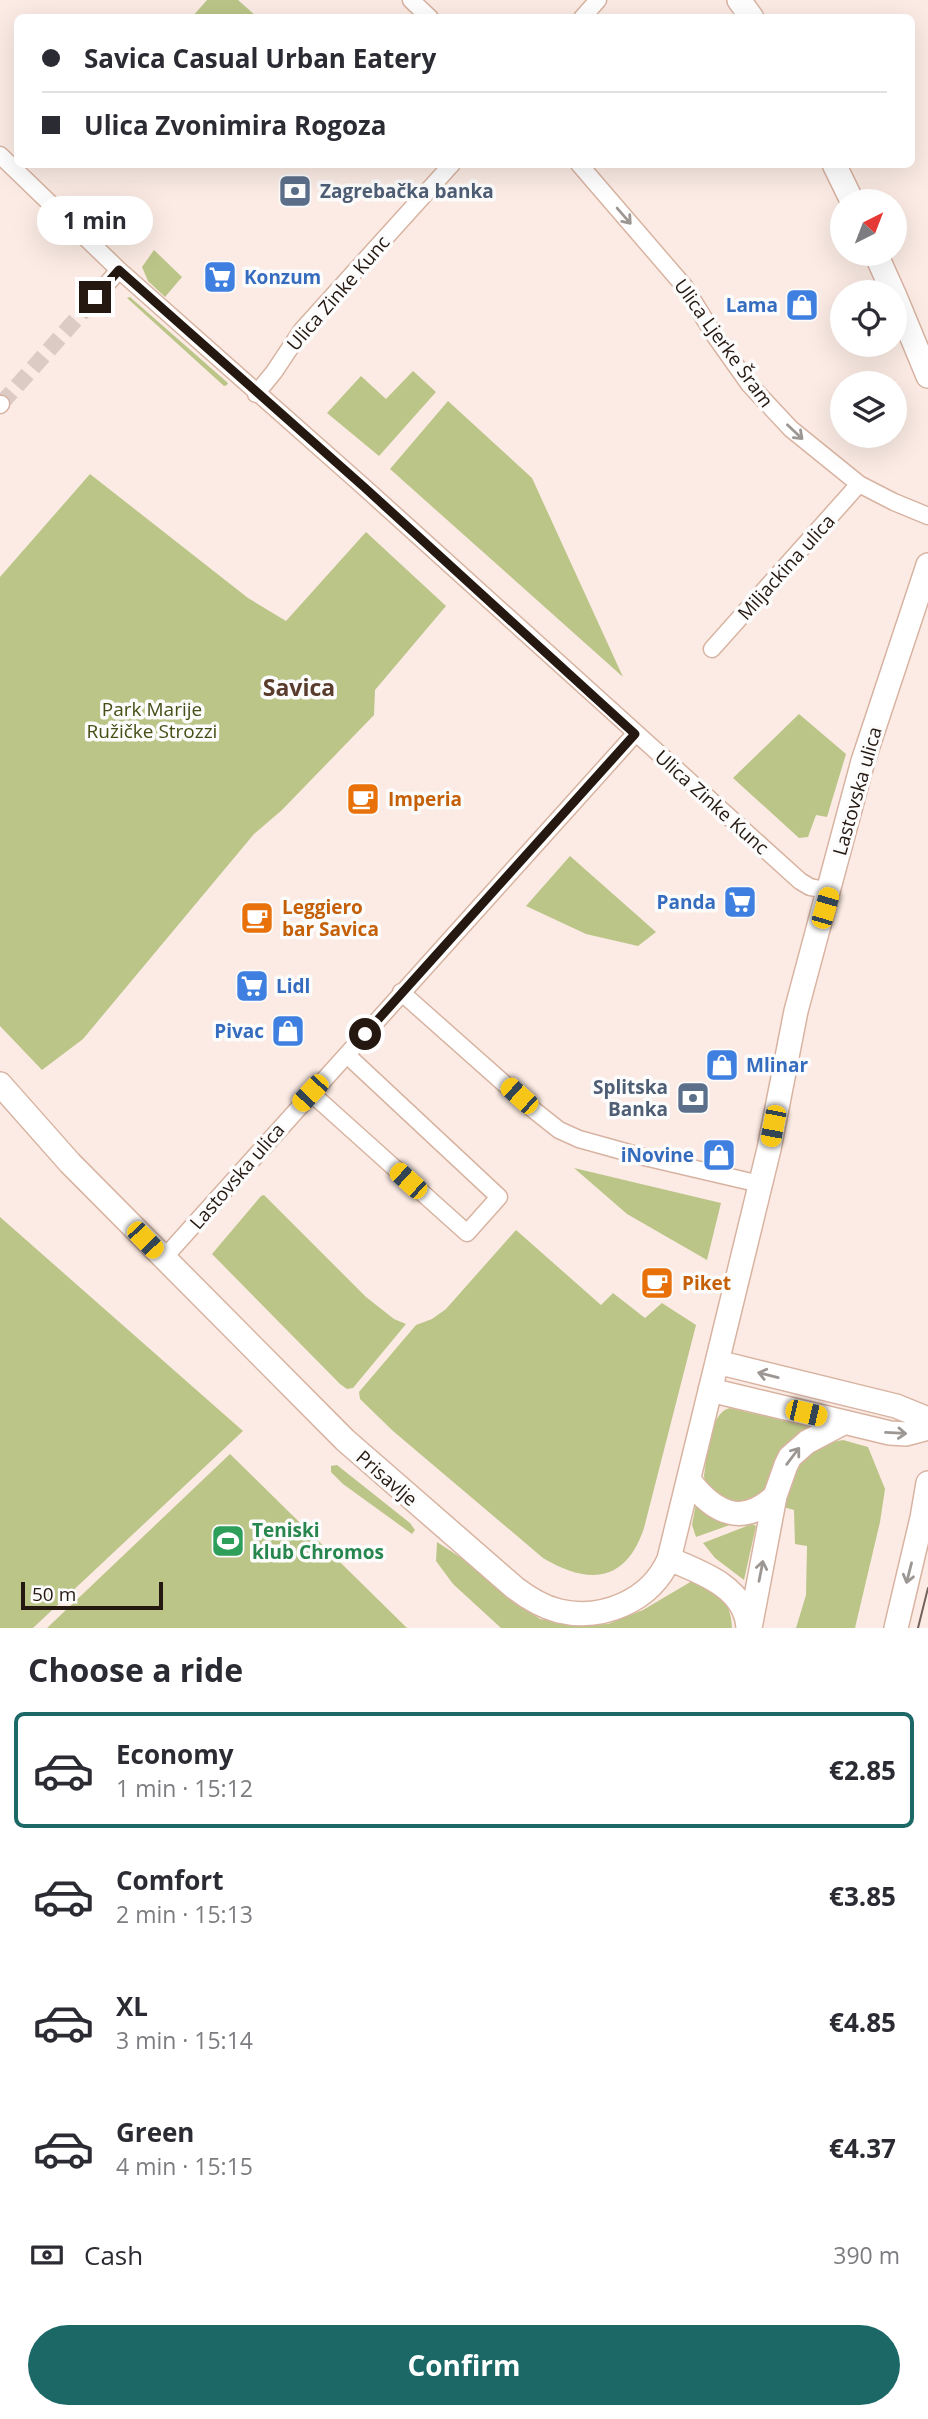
<!DOCTYPE html>
<html lang="en">
<head>
<meta charset="utf-8">
<style>
	:root { --surface:#fff; --page:#f7f7f7; --text:#2b2b33; --muted:#7c7c81; --line:#e1e1e2; --accent:#1b6867 }
	body { margin:0; font-family:"Open Sans",sans-serif; background:var(--page); color:var(--text); height:100vh; display:flex; flex-direction:column; font-size:26px; white-space:nowrap }
	* { box-sizing:border-box; margin:0 }
	p { font-size:23px; color:var(--muted) }
	.icon { flex:none; width:38px; height:38px; fill:none; stroke:currentColor; stroke-width:2; stroke-linecap:round; stroke-linejoin:round }
	.map { position:relative; height:1628px; overflow:hidden }
	.side { display:flex; flex-direction:column; background:var(--surface); flex:1 }
	.side>* { flex:none }
	.hud { position:absolute; left:14px; top:14px; width:901px; height:154px; border-radius:10px; box-shadow:0 7px 28px #0002; display:grid; align-content:center; height:154px; padding:0 28px; background:var(--surface) }
	.needle { width:46px; rotate:42deg }
	.controls { position:absolute; left:830px; top:189px; display:grid; gap:14px }
	.controls a { display:grid; place-items:center; width:77px; height:77px; border-radius:50%; background:var(--surface); box-shadow:0 7px 28px #0002; font-size:35px }
	.scale { position:absolute; left:21px; bottom:18px; width:142px; box-sizing:border-box; padding-left:7px; border:4px solid #251811; border-top:0; font-size:19px; line-height:24px; white-space:nowrap; color:#251811; -webkit-text-stroke:5px #fcfcfc; paint-order:stroke }
	.end { position:absolute; width:32px; height:32px; margin:-16px; border:9px solid #251811; background:#fff; box-shadow:0 0 0 4px #fff }
	.from { border-radius:50% }
	.bubble { position:absolute; height:49px; border-radius:24px; background:var(--surface); box-shadow:0 7px 28px #0002; font-size:23px; font-weight:700; line-height:49px; text-align:center }
	.car { position:absolute; width:21px; height:42px; margin:-21px -10px; border-radius:9px; box-shadow:0 0 5px 2px #0007; background:linear-gradient(#f5c518 24%,#345 0 40%,#f5c518 0 76%,#345 0 86%,#f5c518 0) }
	.hud b { display:flex; align-items:center; gap:24px; height:66px; font-size:26px }
	.hud b+b { border-top:2px solid var(--line) }
	.hud i { width:18px; height:18px; background:var(--text) }
	ul { padding:0; list-style:none }
	li { display:flex; align-items:center; gap:21px; height:116px; margin:0 14px 10px; padding:0 14px; border:4px solid transparent; border-radius:10px }
	li div { flex:1 }
	li b { display:block; font-size:26px }
	li em { font-style:normal; font-weight:700 }
	li.current { border-color:var(--accent) }
	li>.icon { width:63px; height:63px; stroke-width:1.5 }
	h2 { padding:0 28px; font-size:32px; line-height:84px }
	.pay { display:flex; align-items:center; gap:18px; height:77px; padding:0 28px; font-size:26px }
	.pay p { margin-inline-start:auto }
	.action { display:flex; gap:14px; margin-top:auto; padding:14px 28px }
	.action a { flex:1; height:80px; border-radius:42px; background:var(--accent); color:#fff; font-size:28px; font-weight:700; line-height:80px; text-align:center }
	.map>svg:first-child { display:block }
</style>
</head>
<body>
<div class="map">
<svg width="928" height="1628" viewBox="0 0 928 1628">
	<rect width="100%" height="100%" fill="#fbebe4"/>
	<!-- green -->
	<path fill="#bbc588" d="M207 0H238L257 17H192Z
		M154 250 182 277 165 297 148 281 142 267Z
		M130 297 228 383 227 385 224 386 127 298Z
		M413 371 436 392 379 456 327 413 361 376 386 399Z
		M448 401 532 478 623 677 390 469Z
		M90 474 248 598 286 621 366 532 446 606 375 690 374 715 282 810 254 834 83 1039 42 1070 0 1026V577Z
		M799 714 846 754 827 817 816 815 808 837 799 838 733 778Z
		M570 856 656 932 638 946 586 934 526 906Z
		M574 1168 721 1203 707 1260 627 1214Z
		M264 1195 366 1297 394 1319 406 1324 353 1388 347 1389 340 1384 212 1254 261 1196Z
		M0 1217 243 1431 33 1628H0Z
		M516 1230 601 1305 613 1293 645 1318 662 1303 696 1325 644 1528C626 1583 588 1585 543 1558L393 1431 360 1399 359 1392 416 1325 432 1319 446 1309Z
		M730 1408 810 1427 769 1486 755 1502 734 1505 706 1486 704 1476C707 1457 709 1412 730 1408Z
		M843 1440 868 1447 885 1489 880 1522 855 1628H796L806 1595 807 1546 795 1544 794 1510 783 1507C786 1472 807 1445 843 1440Z
		M230 1454 407 1628H47Z
		M337 1465 410 1523 415 1530 412 1534 343 1484 331 1472V1466Z
		M696 1503 741 1521 696 1537 692 1525Z
		M752 1524 756 1526 744 1580 715 1558 703 1543Z
		M437 1542 469 1563 515 1601 540 1619 573 1625 608 1624 643 1610 692 1581C716 1592 731 1598 732 1628H501L453 1584 436 1561Z"/>
	<g fill="none" stroke-linecap="round" stroke-linejoin="round">
		<!-- street-tunnel -->
		<path stroke="#dbcbc4" stroke-width="16" stroke-dasharray="16 8" stroke-linecap="butt" d="M1 404 86 308"/>
		<defs>
			<path id="street" d="M411 0 430 18
				M582 18 598 0
				M0 155 119 270 364 487 800 881 810 887 830 891
				M579 164 684 286 715 336 749 384 791 429 859 484 894 502 928 516
				M86 308 119 270
				M256 394 274 372 302 330 452 164
				M0 405 1 404
				M712 649 859 484
				M401 992 535 1111 559 1130 579 1139 640 1156 760 1184
				M311 1093 467 1233 499 1197 347 1055
				M163 1259 635 734"/>
			<path id="secondary" d="M739 0 752 18
				M834 164 852 201
				M876 254 893 292
				M894 294 928 376
				M0 1084 70 1163 345 1440 515 1588C528 1598 543 1607 559 1611 602 1621 651 1601 669 1559L769 1149 796 1011 863 761 928 565
				M717 1362 896 1406 928 1419
				M710 1390 890 1433 906 1434 928 1428
				M689 1480C713 1512 742 1528 775 1496
				M669 1559C701 1572 746 1588 748 1628
				M750 1628 775 1496 786 1465 790 1457 807 1442 845 1422
				M896 1628 922 1518 928 1483"/>
		</defs>
		<!-- street casing -->
		<use href="#street" stroke="#d8b3a1" stroke-width="19"/>
		<!-- secondary casing -->
		<use href="#secondary" stroke="#d8b3a1" stroke-width="26"/>
		<!-- street -->
		<use href="#street" stroke="#fff" stroke-width="16"/>
		<!-- secondary -->
		<use href="#secondary" stroke="#fff" stroke-width="23"/>
		<!-- tram -->
		<path stroke="#71625b" stroke-width="2" d="M918 1628 928 1588"/>
	</g>
	<!-- one-way arrows -->
	<defs><path id="oneway-shaft" d="M-6 0H5M1.5-3L5.5 0L1.5 3" fill="none" stroke-width="1.6" stroke-linecap="round" stroke-linejoin="round" transform="scale(1.75)"/></defs>
	<g stroke="#9d9794">
		<use href="#oneway-shaft" transform="translate(624 216) rotate(49)"/>
		<use href="#oneway-shaft" transform="translate(795 432) rotate(43)"/>
		<use href="#oneway-shaft" transform="translate(768 1375) rotate(-166)"/>
		<use href="#oneway-shaft" transform="translate(896 1433) rotate(3)"/>
		<use href="#oneway-shaft" transform="translate(793 1456) rotate(-53)"/>
		<use href="#oneway-shaft" transform="translate(761 1571) rotate(-79)"/>
		<use href="#oneway-shaft" transform="translate(909 1573) rotate(104)"/>
	</g>
	<g fill="none" stroke-linecap="round" stroke-linejoin="round">
		<!-- route -->
		<path stroke="#251811" stroke-width="9" d="M95 297 119 270 364 487 635 734 365 1034"/>
	</g>
	<!-- icons -->
	<defs>
		<symbol id="bank-square" viewBox="-11 -11 22 22"><rect x="-9" y="-9" width="18" height="18" rx="4" fill="#5c6f8a" stroke="#fcfcfc"/><path d="M-6-4H6V4H-6ZM0-2.3a2.3 2.3 0 1 0 0 4.6a2.3 2.3 0 1 0 0-4.6Z" fill="#fff"/></symbol>
		<symbol id="supermarket-square" viewBox="-11 -11 22 22"><rect x="-9" y="-9" width="18" height="18" rx="4" fill="#3f7fe0" stroke="#fcfcfc"/><path d="M-6-5.5h2.5l.6 2H6L4.5 2H-2.5L-4.4-4H-6ZM-1.5 3.2a1.3 1.3 0 1 0 .1 0ZM3 3.2a1.3 1.3 0 1 0 .1 0Z" fill="#fff"/></symbol>
		<symbol id="shop-square" viewBox="-11 -11 22 22"><rect x="-9" y="-9" width="18" height="18" rx="4" fill="#3f7fe0" stroke="#fcfcfc"/><path d="M-5-2.5h2.3a2.7 3.5 0 0 1 5.4 0H5L5.5 6h-11ZM-1.5-2.5h3a1.5 2.3 0 0 0-3 0Z" fill="#fff"/></symbol>
		<symbol id="cafe-square" viewBox="-11 -11 22 22"><rect x="-9" y="-9" width="18" height="18" rx="4" fill="#e8710a" stroke="#fcfcfc"/><path d="M-5.5-4.5H6V0H3Q3 3.5 0 3.5H-2.5Q-5.5 3.5-5.5 0ZM3-3.2v2h1.7v-2ZM-6 4.5H4V6H-6Z" fill="#fff"/></symbol>
		<symbol id="stadium-square" viewBox="-11 -11 22 22"><rect x="-9" y="-9" width="18" height="18" rx="4" fill="#2e9e5b" stroke="#fcfcfc"/><path d="M0-5a6.5 5 0 1 0 0 10a6.5 5 0 1 0 0-10ZM-3.5-1.8h7v3.6h-7Z" fill="#fff"/></symbol>
	</defs>
	<g fill-rule="evenodd">
		<use href="#bank-square" x="276" y="172" width="38" height="38"/>
		<use href="#supermarket-square" x="201" y="258" width="38" height="38"/>
		<use href="#shop-square" x="783" y="286" width="38" height="38"/>
		<use href="#cafe-square" x="344" y="780" width="38" height="38"/>
		<use href="#supermarket-square" x="721" y="883" width="38" height="38"/>
		<use href="#cafe-square" x="238" y="899" width="38" height="38"/>
		<use href="#supermarket-square" x="233" y="967" width="38" height="38"/>
		<use href="#shop-square" x="269" y="1012" width="38" height="38"/>
		<use href="#shop-square" x="703" y="1046" width="38" height="38"/>
		<use href="#bank-square" x="674" y="1079" width="38" height="38"/>
		<use href="#shop-square" x="700" y="1136" width="38" height="38"/>
		<use href="#cafe-square" x="638" y="1264" width="38" height="38"/>
		<use href="#stadium-square" x="209" y="1522" width="38" height="38"/>
	</g>
	<g text-anchor="middle" stroke-width="7" stroke-linejoin="round" paint-order="stroke">
		<!-- service labels -->
		<g font-size="19" font-weight="bold" fill="#4e5e75" stroke="#fcfcfc" text-anchor="start">
			<text x="320" y="198">Zagrebačka banka</text>
			<text x="668" y="1094" text-anchor="end">Splitska<tspan x="668" dy="22">Banka</tspan></text>
		</g>
		<!-- shop labels -->
		<g font-size="19" font-weight="bold" fill="#366cbe" stroke="#fcfcfc" text-anchor="end">
			<text x="244" y="284" text-anchor="start">Konzum</text>
			<text x="778" y="312">Lama</text>
			<text x="716" y="909">Panda</text>
			<text x="276" y="993" text-anchor="start">Lidl</text>
			<text x="264" y="1038">Pivac</text>
			<text x="746" y="1072" text-anchor="start">Mlinar</text>
			<text x="694" y="1162">iNovine</text>
		</g>
		<!-- street labels -->
		<g font-size="19" fill="#251811" stroke="#fcfcfc">
			<text transform="translate(338 293) rotate(-49)" y="7">Ulica Zinke Kunc</text>
			<text transform="translate(724 343) rotate(54)" y="7">Ulica Ljerke Šram</text>
			<text transform="translate(786 567) rotate(-48)" y="7">Miljackina ulica</text>
			<text transform="translate(857 791) rotate(-74)" y="7">Lastovska ulica</text>
			<text transform="translate(712 802) rotate(42)" y="7">Ulica Zinke Kunc</text>
			<text transform="translate(237 1176) rotate(-49)" y="7">Lastovska ulica</text>
			<text transform="translate(387 1478) rotate(41)" y="7">Prisavlje</text>
		</g>
		<!-- park labels -->
		<g font-size="19" fill="#474e15" stroke="#fcfcfc">
			<text x="152" y="716">Park Marije<tspan x="152" dy="22">Ružičke Strozzi</tspan></text>
		</g>
		<!-- food labels -->
		<g font-size="19" font-weight="bold" fill="#c56008" stroke="#fcfcfc" text-anchor="start">
			<text x="388" y="806">Imperia</text>
			<text x="282" y="914">Leggiero<tspan x="282" dy="22">bar Savica</tspan></text>
			<text x="682" y="1290">Piket</text>
		</g>
		<!-- leisure labels -->
		<g font-size="19" font-weight="bold" fill="#27864d" stroke="#fcfcfc" text-anchor="start">
			<text x="252" y="1537">Teniski<tspan x="252" dy="22">klub Chromos</tspan></text>
		</g>
		<!-- quarter labels -->
		<g font-size="23" font-weight="bold" fill="#5a3c2d" stroke="#fcfcfc">
			<text x="299" y="696">Savica</text>
		</g>
	</g>
</svg>
<div class="controls">
<a><svg class="needle" viewBox="-14 -14 28 28"><path d="M0-13l5 13h-10z" fill="#e53935"/><path d="M0 13l5-13h-10z" fill="#7c7c81"/></svg></a>
<a><svg class="icon" aria-label="locate" viewBox="0 0 24 24"><circle cx="12" cy="12" r="6"/><path d="M12 2v4M12 18v4M2 12h4M18 12h4"/></svg></a>
<a><svg class="icon" aria-label="layers" viewBox="0 0 24 24"><path d="M12 4l9 5-9 5-9-5zM3 14l9 5 9-5"/></svg></a>
</div>
<div class="scale">50 m</div>
<i class="end from" style="left:365px;top:1034px"></i>
<i class="end" style="left:95px;top:297px"></i>
<div class="bubble" style="left:37px;top:196px;width:116px">1 min</div>
<i class="car" style="left:825px;top:908px;rotate:16deg"></i>
<i class="car" style="left:310px;top:1093px;rotate:223deg"></i>
<i class="car" style="left:519px;top:1096px;rotate:312deg"></i>
<i class="car" style="left:773px;top:1126px;rotate:191deg"></i>
<i class="car" style="left:408px;top:1181px;rotate:312deg"></i>
<i class="car" style="left:145px;top:1240px;rotate:136deg"></i>
<i class="car" style="left:806px;top:1413px;rotate:103deg"></i>
<div class="hud">
<b><i class="from"></i>Savica Casual Urban Eatery</b>
<b><i></i>Ulica Zvonimira Rogoza</b>
</div>
</div>
<section class="side">
<h2>Choose a ride</h2>
<ul>
<li class="current"><svg class="icon" aria-label="car" viewBox="0 0 24 24"><path d="M5 17H2v-5l4-1 3-4h7l3 4 3 1v5h-3M9 17h6M6 11h13"/><circle cx="7" cy="17" r="2"/><circle cx="17" cy="17" r="2"/></svg><div><b>Economy</b><p>1 min · 15:12</p></div><em>€2.85</em></li>
<li><svg class="icon" aria-label="car" viewBox="0 0 24 24"><path d="M5 17H2v-5l4-1 3-4h7l3 4 3 1v5h-3M9 17h6M6 11h13"/><circle cx="7" cy="17" r="2"/><circle cx="17" cy="17" r="2"/></svg><div><b>Comfort</b><p>2 min · 15:13</p></div><em>€3.85</em></li>
<li><svg class="icon" aria-label="car" viewBox="0 0 24 24"><path d="M5 17H2v-5l4-1 3-4h7l3 4 3 1v5h-3M9 17h6M6 11h13"/><circle cx="7" cy="17" r="2"/><circle cx="17" cy="17" r="2"/></svg><div><b>XL</b><p>3 min · 15:14</p></div><em>€4.85</em></li>
<li><svg class="icon" aria-label="car" viewBox="0 0 24 24"><path d="M5 17H2v-5l4-1 3-4h7l3 4 3 1v5h-3M9 17h6M6 11h13"/><circle cx="7" cy="17" r="2"/><circle cx="17" cy="17" r="2"/></svg><div><b>Green</b><p>4 min · 15:15</p></div><em>€4.37</em></li>
</ul>
<div class="pay"><svg class="icon" aria-label="cash" viewBox="0 0 24 24"><path d="M3 7h18v10H3z"/><circle cx="12" cy="12" r="2"/></svg>Cash<p>390 m</p></div>
<div class="action"><a>Confirm</a></div>
</section>
</body>
</html>
